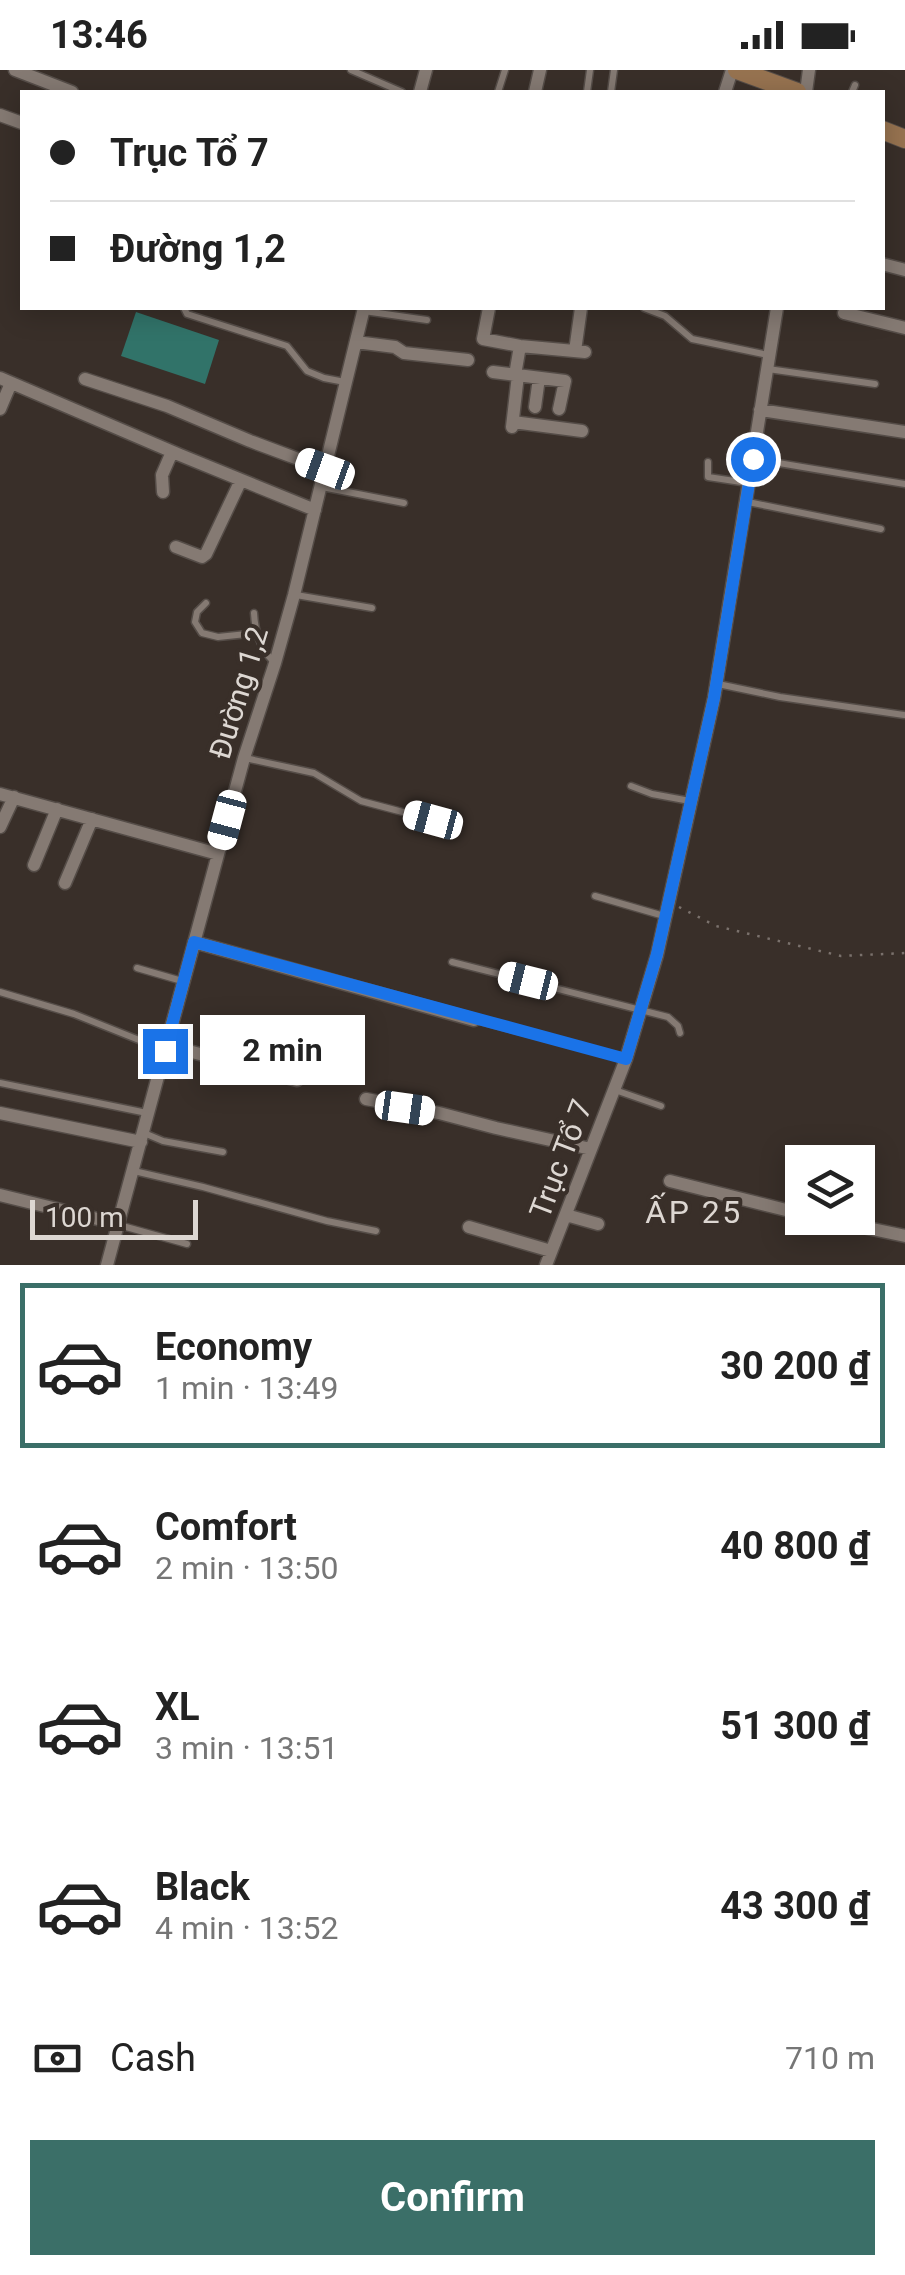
<!DOCTYPE html>
<html lang="en">
<head>
<meta charset="utf-8">
<style>
	:root { --surface:#fff; --page:#f6f6f6; --text:#222; --muted:#767676; --line:#e0e0e0; --accent:#3b6f68 }
	body { margin:0; font-family:Roboto,sans-serif; background:var(--page); color:var(--text); height:100vh; display:flex; flex-direction:column; font-size:38px; white-space:nowrap }
	* { box-sizing:border-box; margin:0 }
	p { font-size:32px; color:var(--muted) }
	.icon { flex:none; width:55px; height:55px; fill:none; stroke:currentColor; stroke-width:2; stroke-linecap:round; stroke-linejoin:round }
	.map { position:relative; height:1195px; overflow:hidden }
	.sheet { display:flex; flex-direction:column; background:var(--surface); flex:1 }
	.sheet>* { flex:none }
	.banner { position:absolute; left:20px; top:20px; width:865px; height:220px; border-radius:0px; box-shadow:0 5px 25px #0003; display:grid; align-content:center; height:220px; padding:0 30px; background:var(--surface) }
	.fabs { position:absolute; left:785px; top:1075px; display:grid; gap:20px }
	.fabs a { display:grid; place-items:center; width:90px; height:90px; border-radius:0px; background:var(--surface); box-shadow:0 5px 25px #0003; font-size:50px }
	.scale { position:absolute; left:30px; bottom:25px; width:168px; box-sizing:border-box; padding-left:10px; border:5px solid #ddd7d2; border-top:0; font-size:28px; line-height:35px; white-space:nowrap; color:#ddd7d2; -webkit-text-stroke:8px #392f29; paint-order:stroke }
	.end { position:absolute; width:45px; height:45px; margin:-22px; border:12px solid #1a73e8; background:#fff; box-shadow:0 0 0 5px #fff }
	.from { border-radius:50% }
	.bubble { position:absolute; height:70px; border-radius:0px; background:var(--surface); box-shadow:0 5px 25px #0003; font-size:32px; font-weight:700; line-height:70px; text-align:center }
	.car { position:absolute; width:30px; height:60px; margin:-30px -15px; border-radius:12px; box-shadow:0 0 8px 2px #0007; background:linear-gradient(#fff 24%,#345 0 40%,#fff 0 76%,#345 0 86%,#fff 0) }
	.banner b { display:flex; align-items:center; gap:35px; height:95px; font-size:38px }
	.banner b+b { border-top:2px solid var(--line) }
	.banner i { width:25px; height:25px; background:var(--text) }
	ul { padding:18px 0 0; list-style:none }
	li { display:flex; align-items:center; gap:30px; height:165px; margin:0 20px 15px; padding:0 10px; border:5px solid transparent; border-radius:0px }
	li div { flex:1 }
	li b { display:block; font-size:38px }
	li em { font-style:normal; font-weight:700 }
	li.current { border-color:var(--accent) }
	li>.icon { width:90px; height:90px; stroke-width:1.5 }
	.pay { display:flex; align-items:center; gap:25px; height:110px; padding:0 30px; font-size:38px }
	.pay p { margin-inline-start:auto }
	.primary-button { display:flex; gap:20px; margin-top:auto; padding:20px 30px }
	.primary-button a { flex:1; height:115px; border-radius:0px; background:var(--accent); color:#fff; font-size:40px; font-weight:700; line-height:115px; text-align:center }
	.status { display:flex; justify-content:space-between; align-items:center; height:70px; padding:0 50px; background:var(--surface); direction:ltr }
	.status svg { height:28px; fill:currentColor }
	.map>svg:first-child { display:block }
</style>
</head>
<body>
<div class="status"><b>13:46</b><svg viewBox="0 0 49 12"><path d="M0 12V9h3v3zM5 12V6h3v6zM10 12V3h3v9zM15 12V0h3v12zM26 1h20v11H26zM47 4h2v5h-2z"/></svg></div>
<div class="map">
<svg width="905" height="1195" viewBox="0 0 905 1195">
	<rect width="100%" height="100%" fill="#392f29"/>
	<!-- building -->
	<path fill="#317369" d="M136 242 219 270 205 314 121 286Z"/>
	<g fill="none" stroke-linecap="round" stroke-linejoin="round">
		<defs>
			<path id="lane" d="M351 0 402 22
				M498 22 505 0
				M587 22 590 0
				M611 22 614 0
				M852 22 855 15
				M184 238 187 244 287 276 307 301 324 308 345 312
				M644 238 665 246 692 269 768 285
				M364 241 427 250
				M768 299 875 314
				M754 389 905 414
				M708 392V407L748 413
				M322 417 404 433
				M748 432 881 459
				M296 525 372 538
				M206 533 197 542 195 552 202 563 218 567 257 563
				M254 543C255 562 260 579 274 592
				M718 614 780 627 904 645
				M245 688 314 703 361 731 433 750
				M631 716 652 724 690 731
				M595 826 664 846
				M452 892 668 947 678 956 680 963
				M137 898 182 911
				M0 922 74 944 164 980
				M476 950 626 989
				M0 1013 147 1043
				M615 1020 661 1036
				M144 1063 163 1071 223 1082
				M134 1101 203 1117 327 1151 376 1161
				M119 1155 187 1174"/>
			<path id="street" d="M15 0 72 22
				M420 22 426 0
				M535 22 540 0
				M725 22 732 0
				M806 22 809 0
				M0 45 22 53
				M882 194 905 200
				M489 238 483 269 520 276 585 282
				M844 243 905 258
				M356 272 395 277 404 283 468 290
				M575 281 581 238
				M493 302 565 311 559 339
				M515 305 520 276
				M0 308 180 385 315 440
				M85 309 167 336 250 371 325 399
				M535 337 539 308
				M0 339 11 313
				M760 340 905 362
				M513 352 582 361
				M512 357 518 305
				M163 422 162 405 172 382
				M176 477 202 487 206 484 241 410
				M0 724 218 784
				M0 757 14 727
				M34 795 57 739
				M65 813 92 749
				M194 872 474 950
				M166 975 297 1010
				M366 1029 439 1043 496 1058 591 1079
				M0 1043 141 1072
				M670 1111 802 1144
				M0 1125 118 1154
				M566 1145 598 1154
				M820 1148 905 1166
				M469 1157 551 1181
				M107 1195 244 688 275 593 294 525 364 238
				M546 1195 626 989 657 885 714 628 777 238"/>
			<path id="secondary" d="M737 0 797 22
				M882 60 905 69"/>
		</defs>
		<!-- lane casing -->
		<use href="#lane" stroke="#554d48" stroke-width="9"/>
		<!-- street casing -->
		<use href="#street" stroke="#554d48" stroke-width="15"/>
		<!-- secondary casing -->
		<use href="#secondary" stroke="#554d48" stroke-width="20"/>
		<!-- path -->
		<path stroke="#7a716c" stroke-width="2.5" stroke-dasharray="2.5 8" stroke-linecap="butt" d="M679 837 716 856 841 886 905 883"/>
		<!-- lane -->
		<use href="#lane" stroke="#857a73" stroke-width="6"/>
		<!-- street -->
		<use href="#street" stroke="#857a73" stroke-width="12"/>
		<!-- secondary -->
		<use href="#secondary" stroke="#977350" stroke-width="18"/>
	</g>
	<g fill="none" stroke-linecap="round" stroke-linejoin="round">
		<!-- route -->
		<path stroke="#1a73e8" stroke-width="12" d="M165 981 194 872 626 989 657 884 714 628 753 389"/>
	</g>
	<g text-anchor="middle" stroke-width="8" stroke-linejoin="round" paint-order="stroke">
		<!-- street labels -->
		<g font-size="30" fill="#ddd7d2" stroke="#392f29">
			<text transform="translate(239 623) rotate(-73)" y="10">Đường 1,2</text>
			<text transform="translate(561 1089) rotate(-69)" y="10">Trục Tổ 7</text>
		</g>
		<!-- neighbourhood labels -->
		<g font-size="32" letter-spacing="2.5" fill="#ddd7d2" stroke="#392f29">
			<text x="694" y="1153">ẤP 25</text>
		</g>
	</g>
</svg>
<div class="fabs">
<a><svg class="icon" aria-label="layers" viewBox="0 0 24 24"><path d="M12 4l9 5-9 5-9-5zM3 14l9 5 9-5"/></svg></a>
</div>
<div class="scale">100 m</div>
<i class="end from" style="left:753px;top:389px"></i>
<i class="end" style="left:165px;top:981px"></i>
<div class="bubble" style="left:200px;top:945px;width:165px">2 min</div>
<i class="car" style="left:325px;top:399px;rotate:290deg"></i>
<i class="car" style="left:227px;top:750px;rotate:195deg"></i>
<i class="car" style="left:433px;top:750px;rotate:285deg"></i>
<i class="car" style="left:528px;top:911px;rotate:284deg"></i>
<i class="car" style="left:405px;top:1038px;rotate:98deg"></i>
<div class="banner">
<b><i class="from"></i>Trục Tổ 7</b>
<b><i></i>Đường 1,2</b>
</div>
</div>
<section class="sheet">
<ul>
<li class="current"><svg class="icon" aria-label="car" viewBox="0 0 24 24"><path d="M5 17H2v-5l4-1 3-4h7l3 4 3 1v5h-3M9 17h6M6 11h13"/><circle cx="7" cy="17" r="2"/><circle cx="17" cy="17" r="2"/></svg><div><b>Economy</b><p>1 min · 13:49</p></div><em>30 200 ₫</em></li>
<li><svg class="icon" aria-label="car" viewBox="0 0 24 24"><path d="M5 17H2v-5l4-1 3-4h7l3 4 3 1v5h-3M9 17h6M6 11h13"/><circle cx="7" cy="17" r="2"/><circle cx="17" cy="17" r="2"/></svg><div><b>Comfort</b><p>2 min · 13:50</p></div><em>40 800 ₫</em></li>
<li><svg class="icon" aria-label="car" viewBox="0 0 24 24"><path d="M5 17H2v-5l4-1 3-4h7l3 4 3 1v5h-3M9 17h6M6 11h13"/><circle cx="7" cy="17" r="2"/><circle cx="17" cy="17" r="2"/></svg><div><b>XL</b><p>3 min · 13:51</p></div><em>51 300 ₫</em></li>
<li><svg class="icon" aria-label="car" viewBox="0 0 24 24"><path d="M5 17H2v-5l4-1 3-4h7l3 4 3 1v5h-3M9 17h6M6 11h13"/><circle cx="7" cy="17" r="2"/><circle cx="17" cy="17" r="2"/></svg><div><b>Black</b><p>4 min · 13:52</p></div><em>43 300 ₫</em></li>
</ul>
<div class="pay"><svg class="icon" aria-label="cash" viewBox="0 0 24 24"><path d="M3 7h18v10H3z"/><circle cx="12" cy="12" r="2"/></svg>Cash<p>710 m</p></div>
<div class="primary-button"><a>Confirm</a></div>
</section>
</body>
</html>
